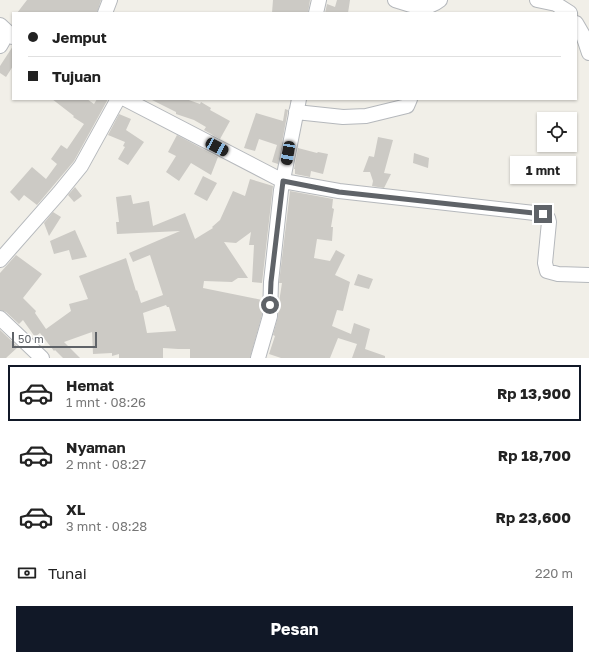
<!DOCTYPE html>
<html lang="id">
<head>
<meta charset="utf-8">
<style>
	:root { --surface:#fff; --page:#f6f6f6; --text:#222; --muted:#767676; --line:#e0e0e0; --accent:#111827 }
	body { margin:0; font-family:"Golos Text",sans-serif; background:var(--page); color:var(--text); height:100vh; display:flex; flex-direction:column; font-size:15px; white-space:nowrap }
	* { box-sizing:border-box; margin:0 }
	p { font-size:13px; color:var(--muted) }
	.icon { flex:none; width:22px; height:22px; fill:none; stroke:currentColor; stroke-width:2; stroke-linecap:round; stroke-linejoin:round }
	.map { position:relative; height:358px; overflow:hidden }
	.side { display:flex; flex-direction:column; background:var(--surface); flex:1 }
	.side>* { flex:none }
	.banner { position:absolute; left:12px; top:12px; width:565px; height:88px; border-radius:0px; box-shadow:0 1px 3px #0004; display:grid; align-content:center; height:88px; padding:0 16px; background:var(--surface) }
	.tools { position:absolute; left:537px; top:112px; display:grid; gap:8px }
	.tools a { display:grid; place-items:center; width:40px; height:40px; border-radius:0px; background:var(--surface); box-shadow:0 1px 3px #0004; font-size:20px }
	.scale { position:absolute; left:12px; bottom:10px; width:85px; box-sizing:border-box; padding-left:4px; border:2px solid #5f6368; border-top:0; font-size:11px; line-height:14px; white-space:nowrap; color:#5f6368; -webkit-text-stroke:3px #fff; paint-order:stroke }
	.end { position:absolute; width:18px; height:18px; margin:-9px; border:5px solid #5f6368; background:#fff; box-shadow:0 0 0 2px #fff }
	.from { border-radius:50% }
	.bubble { position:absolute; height:28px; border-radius:0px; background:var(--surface); box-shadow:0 1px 3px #0004; font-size:13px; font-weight:700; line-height:28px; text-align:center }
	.car { position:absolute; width:12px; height:24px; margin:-12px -6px; border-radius:5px; box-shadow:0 0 3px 1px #0007; background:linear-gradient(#222 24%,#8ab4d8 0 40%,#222 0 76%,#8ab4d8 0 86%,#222 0) }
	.banner b { display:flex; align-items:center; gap:14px; height:38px; font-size:15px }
	.banner b+b { border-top:1px solid var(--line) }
	.banner i { width:10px; height:10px; background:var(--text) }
	ul { padding:7px 0 0; list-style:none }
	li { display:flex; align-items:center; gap:12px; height:56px; margin:0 8px 6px; padding:0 8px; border:2px solid transparent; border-radius:0px }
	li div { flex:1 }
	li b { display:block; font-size:15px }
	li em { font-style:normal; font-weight:700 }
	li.active { border-color:var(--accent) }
	li>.icon { width:36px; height:36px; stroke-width:1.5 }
	.pay { display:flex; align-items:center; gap:10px; height:44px; padding:0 16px; font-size:15px }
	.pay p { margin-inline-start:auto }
	.action { display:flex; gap:8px; margin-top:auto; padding:8px 16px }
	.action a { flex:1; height:46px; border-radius:0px; background:var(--accent); color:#fff; font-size:16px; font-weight:700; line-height:46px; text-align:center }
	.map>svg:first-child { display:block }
</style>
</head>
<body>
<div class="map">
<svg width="589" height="358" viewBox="0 0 589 358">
	<rect width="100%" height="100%" fill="#f1efe8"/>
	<!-- building -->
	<path fill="#cccac5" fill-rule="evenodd" d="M27 0H101L97 13H17Z
		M273 0H310L308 13H272Z
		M337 0H350L348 13H325L327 4 335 7Z
		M13 46V66L6 77 0 73V66Z
		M52 99H87L94 104 97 99H108L74 161 37 205 24 195 19 201 10 192 32 167 46 179 57 164 51 159 61 145 67 149 84 124 73 117 74 116Z
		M150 99H186L200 104 201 102 211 108 210 110 230 121 220 139 204 130 206 127 194 120 176 114V112Z
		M285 109 288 110 278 164 272 162 277 145 259 139 255 151 244 148 256 113 283 121Z
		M119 114 131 119 126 130 144 142 128 165 118 159 125 147 123 146 125 142 108 135Z
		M177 135 218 157 211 175 191 163 179 181 166 172 176 156 168 152Z
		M378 137 393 140 384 173 391 174 384 188 372 186 373 181 370 172H363L369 156 374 157Z
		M298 148 317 153 318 152 328 154 323 174 311 171 310 177 295 174V169H294Z
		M414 153 429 158 428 168 413 163Z
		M203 176 217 183 207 201 194 194Z
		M250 179 273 186 262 283 252 282 254 245H249L251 232 236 243 224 242 248 278H238L232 282 204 281 203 288 262 300V315L250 358H190V349H178L163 348V358H119V354L112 356V353L93 354 92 332 64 342 80 358H63L55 350 54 351 40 333 35 337 23 320 19 324 6 312 0 310V273L16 255 42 274 23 298 36 311 35 313 46 329 71 311 69 304 88 299 79 276 126 258 136 291 137 290 141 303 163 295 150 255 133 262 129 253 180 231 117 234 116 222H119L116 197 131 195 133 204 149 201 153 226 185 213 195 239 213 228 212 227 220 220 233 191 245 196ZM166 305 167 307H169L176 331 147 333 143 313Z
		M75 187 82 196 74 202 68 195Z
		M290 191 333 199 332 208 334 209 331 227H333L332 241 317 239 314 258 330 261 336 250 345 255 335 275 350 282 343 311 337 310 332 326 351 334 354 323 370 329 365 349 385 356V358H352L357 344 338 338 330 358H281L269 354 275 336 273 335 278 316 279 302 282 283H279Z
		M53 212 61 217 49 236 44 223Z
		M75 230 87 257 72 260 69 250 54 254 50 241Z
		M358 274 373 279 369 289 354 285Z
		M0 330 18 347 6 358H0Z"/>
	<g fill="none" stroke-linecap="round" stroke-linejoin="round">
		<defs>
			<path id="minor" d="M395 0C411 5 425 12 440 0
				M537 0 556 4 570 13
				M105 13 110 0
				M316 13 319 0
				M576 23 583 35 589 53
				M0 25 13 37
				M0 46 8 32
				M125 99 283 181 339 191 543 214 548 218 549 222 545 263 547 271 558 274 589 275
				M296 112 343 117 366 116 407 106 410 99
				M0 260 59 193 81 166 118 99
				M0 318 42 358
				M258 358 270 316 271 282 281 190 299 99"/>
		</defs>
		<!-- minor casing -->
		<use href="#minor" stroke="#b5b8bc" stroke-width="16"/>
		<!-- minor -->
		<use href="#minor" stroke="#fff" stroke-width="14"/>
	</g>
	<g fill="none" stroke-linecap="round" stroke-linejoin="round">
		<!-- route -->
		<path stroke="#5f6368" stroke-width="5" d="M270 305 271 282 283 181 339 192 543 214"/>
	</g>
</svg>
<div class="tools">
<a><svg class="icon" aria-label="locate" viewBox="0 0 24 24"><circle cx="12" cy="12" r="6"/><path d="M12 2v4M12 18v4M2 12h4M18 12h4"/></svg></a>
</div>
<div class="scale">50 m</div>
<i class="end from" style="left:270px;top:305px"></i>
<i class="end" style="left:543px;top:214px"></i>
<div class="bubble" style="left:510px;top:156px;width:66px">1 mnt</div>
<i class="car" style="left:217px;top:147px;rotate:118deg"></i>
<i class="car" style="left:288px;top:153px;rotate:190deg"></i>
<div class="banner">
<b><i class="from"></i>Jemput</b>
<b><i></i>Tujuan</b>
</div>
</div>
<section class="side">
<ul>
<li class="active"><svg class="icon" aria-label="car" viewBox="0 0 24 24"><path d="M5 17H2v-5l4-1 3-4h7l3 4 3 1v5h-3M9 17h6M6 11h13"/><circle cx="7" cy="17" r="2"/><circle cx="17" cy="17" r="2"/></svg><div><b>Hemat</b><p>1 mnt · 08:26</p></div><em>Rp 13,900</em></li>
<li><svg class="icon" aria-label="car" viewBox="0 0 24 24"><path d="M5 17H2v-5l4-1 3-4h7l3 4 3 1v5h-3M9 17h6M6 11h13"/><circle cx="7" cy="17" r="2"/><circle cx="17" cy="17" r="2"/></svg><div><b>Nyaman</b><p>2 mnt · 08:27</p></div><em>Rp 18,700</em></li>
<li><svg class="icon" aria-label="car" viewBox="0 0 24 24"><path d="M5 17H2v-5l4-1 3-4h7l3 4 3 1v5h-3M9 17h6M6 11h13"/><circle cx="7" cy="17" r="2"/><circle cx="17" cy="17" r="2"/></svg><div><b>XL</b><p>3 mnt · 08:28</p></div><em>Rp 23,600</em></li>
</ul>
<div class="pay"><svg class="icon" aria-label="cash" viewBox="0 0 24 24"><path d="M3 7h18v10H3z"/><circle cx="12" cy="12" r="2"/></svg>Tunai<p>220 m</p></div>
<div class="action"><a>Pesan</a></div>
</section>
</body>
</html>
